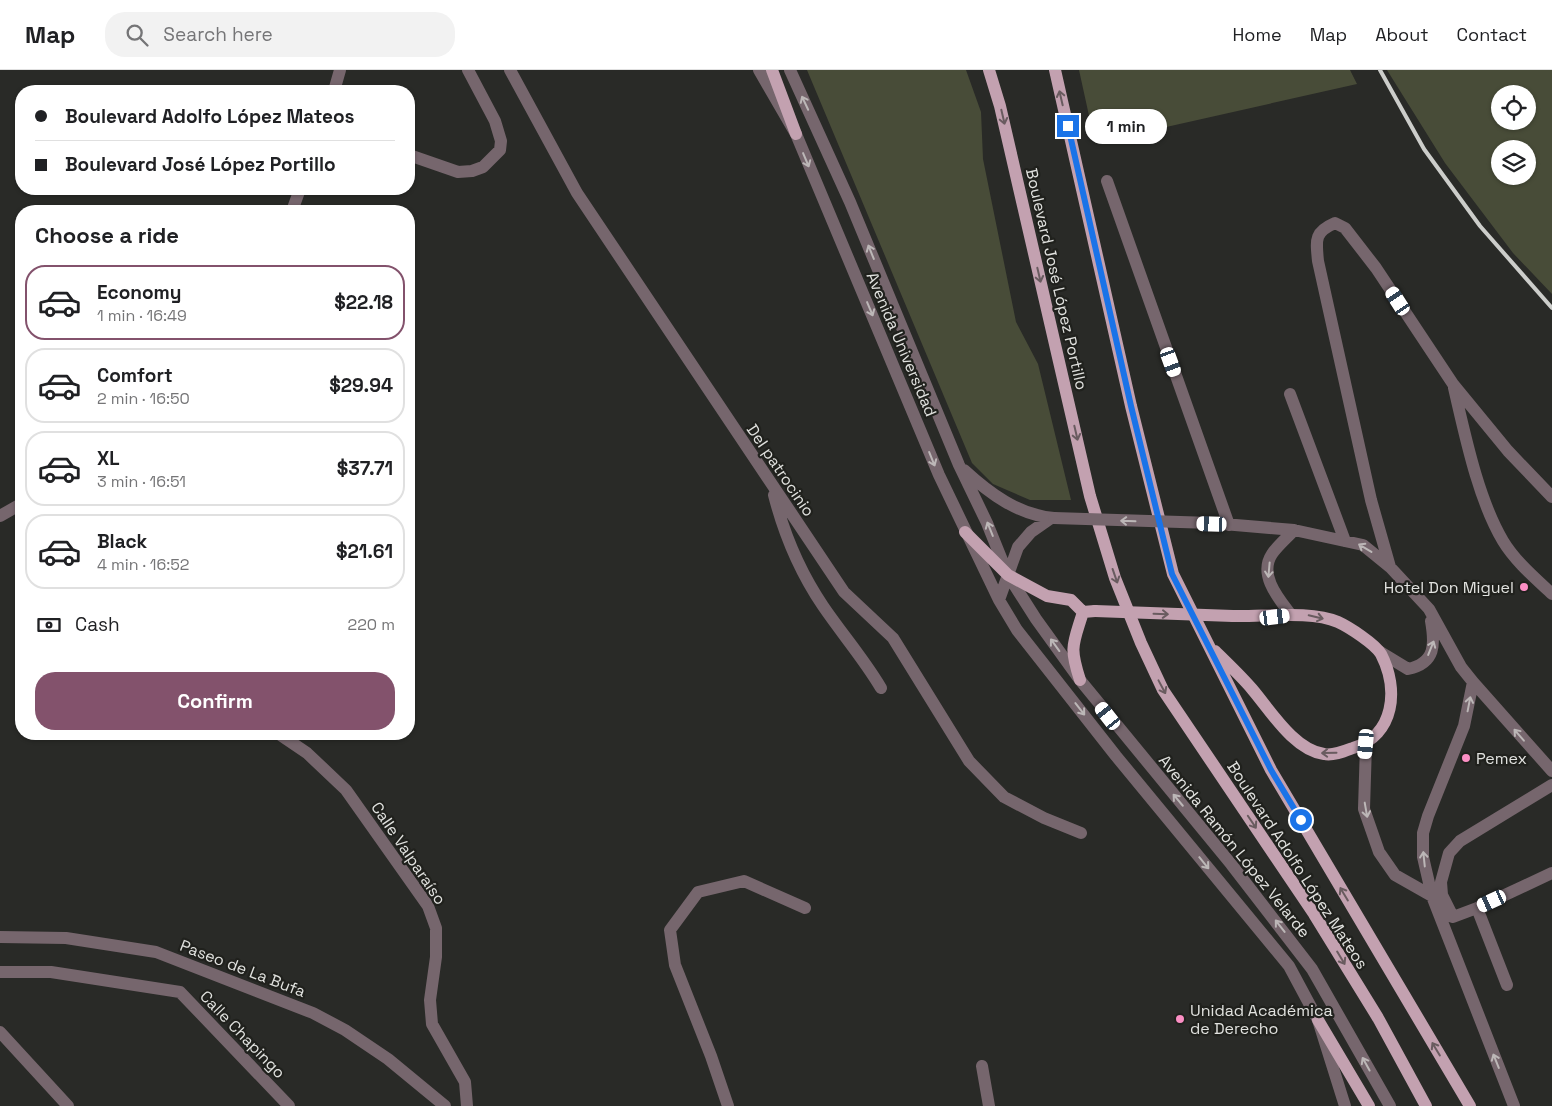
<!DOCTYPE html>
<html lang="en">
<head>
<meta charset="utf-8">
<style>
	:root { --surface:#fff; --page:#f2f2f2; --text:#202124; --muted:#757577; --line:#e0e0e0; --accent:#83526c }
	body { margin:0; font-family:"Space Grotesk",sans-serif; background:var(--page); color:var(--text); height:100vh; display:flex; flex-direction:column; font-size:19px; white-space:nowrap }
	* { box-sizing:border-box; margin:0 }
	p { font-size:16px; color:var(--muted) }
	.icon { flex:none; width:28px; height:28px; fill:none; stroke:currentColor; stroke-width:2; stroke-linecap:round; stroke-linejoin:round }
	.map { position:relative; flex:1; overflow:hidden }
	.details { position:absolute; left:15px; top:135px; width:400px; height:535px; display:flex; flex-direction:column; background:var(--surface); border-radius:20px; box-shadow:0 1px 4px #0004 }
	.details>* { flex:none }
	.banner { position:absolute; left:15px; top:15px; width:400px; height:110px; border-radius:20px; box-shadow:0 1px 4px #0004; display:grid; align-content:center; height:110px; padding:0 20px; background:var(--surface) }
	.buttons { position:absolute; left:1491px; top:15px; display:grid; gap:10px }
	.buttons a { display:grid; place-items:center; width:45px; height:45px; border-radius:50%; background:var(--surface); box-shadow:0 1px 4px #0004; font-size:25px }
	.end { position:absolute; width:22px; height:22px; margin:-11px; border:6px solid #1a73e8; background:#fff; box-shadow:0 0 0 2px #fff }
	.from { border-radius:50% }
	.bubble { position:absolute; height:35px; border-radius:18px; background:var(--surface); box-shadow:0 1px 4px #0004; font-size:16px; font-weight:800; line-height:35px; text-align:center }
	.car { position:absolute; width:15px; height:30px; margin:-15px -8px; border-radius:6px; box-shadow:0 0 4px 1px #0007; background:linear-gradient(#fff 24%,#345 0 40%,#fff 0 76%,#345 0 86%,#fff 0) }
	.banner b { display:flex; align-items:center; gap:18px; height:48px; font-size:19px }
	.banner b+b { border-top:1px solid var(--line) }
	.banner i { width:12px; height:12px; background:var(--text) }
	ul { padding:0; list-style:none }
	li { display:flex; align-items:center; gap:15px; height:75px; margin:0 10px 8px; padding:0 10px; border:2px solid var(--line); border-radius:20px }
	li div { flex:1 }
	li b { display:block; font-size:19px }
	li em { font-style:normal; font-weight:800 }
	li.selected { border-color:var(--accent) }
	li>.icon { width:45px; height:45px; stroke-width:1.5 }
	h2 { padding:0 20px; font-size:22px; line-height:60px }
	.pay { display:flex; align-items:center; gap:12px; height:55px; padding:0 20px; font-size:19px }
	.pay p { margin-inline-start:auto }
	.action { display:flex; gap:10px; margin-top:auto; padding:10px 20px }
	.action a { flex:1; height:58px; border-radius:20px; background:var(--accent); color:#fff; font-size:20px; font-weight:800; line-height:58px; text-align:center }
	header { display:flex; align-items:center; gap:30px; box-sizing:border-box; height:70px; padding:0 25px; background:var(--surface); border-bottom:1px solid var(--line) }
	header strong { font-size:24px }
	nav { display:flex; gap:28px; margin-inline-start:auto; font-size:18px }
	.search { width:350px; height:45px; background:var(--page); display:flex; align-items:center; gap:12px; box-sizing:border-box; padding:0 18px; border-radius:20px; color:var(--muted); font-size:19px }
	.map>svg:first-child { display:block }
</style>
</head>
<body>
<header>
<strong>Map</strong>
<div class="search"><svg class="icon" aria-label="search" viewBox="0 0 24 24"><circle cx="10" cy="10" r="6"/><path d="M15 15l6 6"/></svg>Search here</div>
<nav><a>Home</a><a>Map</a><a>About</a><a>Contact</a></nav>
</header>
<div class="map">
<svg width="1552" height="1036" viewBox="0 0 1552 1036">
	<rect width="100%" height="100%" fill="#292a27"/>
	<!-- green -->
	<path fill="#484c38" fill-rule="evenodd" d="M807 0H966L981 42 983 89 1016 252 1038 294 1071 430H1030L993 414 972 393Z
		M1079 0H1350L1357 14 1095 73Z
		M1387 0H1552V224L1513 183 1445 93ZM1500 24H1528V51H1500ZM1500 79H1528V106H1500Z"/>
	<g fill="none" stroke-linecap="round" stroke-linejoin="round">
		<!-- minor -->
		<path stroke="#76666d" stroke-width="12" d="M510 0 577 123 844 522 893 568 969 691 1004 727 1044 748 1081 763
			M759 0 796 64 939 405 999 530 1017 560 1116 686 1289 896 1318 950 1345 1036
			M790 0 850 132 959 395 987 453 1008 505 1036 549 1080 610 1231 794 1312 899 1390 1036
			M334 21 340 0
			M409 85 458 102 472 101 483 97 500 80 501 71 495 51 468 0
			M1107 111 1229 455
			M292 141 300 119
			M1454 318C1465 365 1478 429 1503 471 1515 491 1535 508 1552 524
			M1290 324 1345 471
			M964 400C989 423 1018 445 1054 448
			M774 425C784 464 800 502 823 536 842 564 864 589 881 618
			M0 446 21 434
			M1212 453 1294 460 1363 475 1390 497 1429 539 1461 597 1473 612 1464 656 1428 746 1423 763V787L1432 826 1514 1036
			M1390 497 1371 430 1318 191C1316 170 1314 162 1335 153L1345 158 1376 198 1453 314 1508 381 1552 427
			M999 530 1018 477 1031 462 1051 448
			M1291 545C1279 529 1258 505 1272 484 1278 475 1287 468 1294 460
			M1380 582 1408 599C1436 593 1435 574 1431 551
			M1473 612 1552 701
			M279 664 307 683 346 720 428 836 436 858V887L430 930 432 954 465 1012 467 1036
			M1366 674 1364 739 1379 782 1395 805 1432 826 1441 843 1453 847 1477 838 1552 803
			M1477 838 1507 915
			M1453 847 1442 825 1441 812 1449 783 1460 771 1552 715
			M0 867 66 868 156 882 313 943 345 960 388 989 445 1036
			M0 902H51L180 922 289 1036
			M0 962 68 1036
			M982 996 989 1036
			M728 1036 711 986 675 895 670 860 698 822 744 811 805 838"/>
		<!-- major -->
		<path stroke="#c3a1b0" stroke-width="12" d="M772 0 796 64
			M989 0 1000 36 1090 426 1115 508 1141 573 1163 620 1314 844 1378 948 1426 1036
			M1055 0 1131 336 1173 504 1271 700 1470 1036
			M965 462 1008 505 1047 526 1071 530 1083 542 1095 541
			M1215 581C1227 593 1241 606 1252 619 1270 640 1294 680 1324 684 1333 686 1345 681 1353 678 1395 665 1399 619 1381 584 1375 574 1349 557 1338 552 1311 540 1263 547 1233 546
			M1080 610C1069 576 1073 575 1083 542
			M1318 950 1369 1036"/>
		<!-- rail -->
		<path stroke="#cccdca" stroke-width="4" d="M1380 0 1424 79 1480 156 1552 238"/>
		<!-- minor-bridge -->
		<path stroke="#76666d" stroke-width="12" d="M1054 448 1212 453"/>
		<!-- major-bridge -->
		<path stroke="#c3a1b0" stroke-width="12" d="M1095 541 1233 546"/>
	</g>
	<!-- one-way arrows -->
	<defs><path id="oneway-shaft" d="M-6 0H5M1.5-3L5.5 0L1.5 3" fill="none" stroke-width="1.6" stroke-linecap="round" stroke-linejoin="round" transform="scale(1.25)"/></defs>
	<g stroke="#695b5f">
		<use href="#oneway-shaft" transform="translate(1061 28) rotate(-103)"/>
		<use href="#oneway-shaft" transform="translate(1003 47) rotate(77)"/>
		<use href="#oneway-shaft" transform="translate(1039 205) rotate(77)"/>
		<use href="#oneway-shaft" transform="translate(1076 363) rotate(77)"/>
		<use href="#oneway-shaft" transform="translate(1115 506) rotate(71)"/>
		<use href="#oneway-shaft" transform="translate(1161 544) rotate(2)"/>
		<use href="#oneway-shaft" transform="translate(1316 547) rotate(13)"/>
		<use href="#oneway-shaft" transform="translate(1162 617) rotate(62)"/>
		<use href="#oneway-shaft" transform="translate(1329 683) rotate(179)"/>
		<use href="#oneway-shaft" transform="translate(1252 752) rotate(56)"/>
		<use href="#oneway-shaft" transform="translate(1344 824) rotate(-121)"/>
		<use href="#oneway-shaft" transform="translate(1341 888) rotate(59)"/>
		<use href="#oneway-shaft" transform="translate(1436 979) rotate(-121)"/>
	</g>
	<g stroke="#bcb7b7">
		<use href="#oneway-shaft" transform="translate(805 33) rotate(-115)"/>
		<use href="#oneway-shaft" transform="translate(806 90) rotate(67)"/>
		<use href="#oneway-shaft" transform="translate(871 182) rotate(-112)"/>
		<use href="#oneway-shaft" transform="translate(870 239) rotate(67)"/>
		<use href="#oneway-shaft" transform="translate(932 389) rotate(68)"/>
		<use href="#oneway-shaft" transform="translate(1128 451) rotate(-178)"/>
		<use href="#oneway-shaft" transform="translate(990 459) rotate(-112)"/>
		<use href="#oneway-shaft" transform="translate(1365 478) rotate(-149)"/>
		<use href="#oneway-shaft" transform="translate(1269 500) rotate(95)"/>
		<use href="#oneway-shaft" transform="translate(1055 575) rotate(-126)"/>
		<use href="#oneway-shaft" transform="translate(1431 578) rotate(-68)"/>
		<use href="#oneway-shaft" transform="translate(1469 634) rotate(-79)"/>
		<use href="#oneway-shaft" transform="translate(1080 639) rotate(52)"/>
		<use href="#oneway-shaft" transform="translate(1519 665) rotate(-131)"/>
		<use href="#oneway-shaft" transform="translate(1178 730) rotate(-130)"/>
		<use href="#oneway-shaft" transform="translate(1366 740) rotate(80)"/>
		<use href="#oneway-shaft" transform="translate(1424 789) rotate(-96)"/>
		<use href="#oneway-shaft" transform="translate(1204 793) rotate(51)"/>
		<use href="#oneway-shaft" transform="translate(1280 856) rotate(-128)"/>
		<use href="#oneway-shaft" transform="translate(1496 991) rotate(-112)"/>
		<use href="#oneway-shaft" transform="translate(1366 994) rotate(-119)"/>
	</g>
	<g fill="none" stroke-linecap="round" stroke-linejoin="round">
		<!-- route -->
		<path stroke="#1a73e8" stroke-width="6" d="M1068 56 1131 336 1172 504 1271 700 1301 750"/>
	</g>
	<!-- markers -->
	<g fill="#fb8fc4" stroke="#20211d" stroke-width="2">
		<circle cx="1524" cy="517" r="5"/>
		<circle cx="1466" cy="688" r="5"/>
		<circle cx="1180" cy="949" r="5"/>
	</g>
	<g text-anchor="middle" stroke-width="4.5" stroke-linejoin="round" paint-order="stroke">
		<!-- street labels -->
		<g font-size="16" fill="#e1e2df" stroke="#20211d">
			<text transform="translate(1057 209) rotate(77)" y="6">Boulevard José López Portillo</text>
			<text transform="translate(902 274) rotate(67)" y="6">Avenida Universidad</text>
			<text transform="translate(781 400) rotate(56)" y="6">Del patrocinio</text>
			<text transform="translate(1235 776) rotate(51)" y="6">Avenida Ramón López Velarde</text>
			<text transform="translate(409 783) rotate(56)" y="6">Calle Valparaíso</text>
			<text transform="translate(1298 795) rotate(57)" y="6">Boulevard Adolfo López Mateos</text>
			<text transform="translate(243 898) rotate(21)" y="6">Paseo de La Bufa</text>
			<text transform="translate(243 964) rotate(46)" y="6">Calle Chapingo</text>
		</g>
		<!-- poi labels -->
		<g font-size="16" fill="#e1e2df" stroke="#20211d" text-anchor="start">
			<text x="1514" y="523" text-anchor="end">Hotel Don Miguel</text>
			<text x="1476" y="694">Pemex</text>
			<text x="1190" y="946">Unidad Académica<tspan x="1190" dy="18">de Derecho</tspan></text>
		</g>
	</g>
</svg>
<div class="buttons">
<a><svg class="icon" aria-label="locate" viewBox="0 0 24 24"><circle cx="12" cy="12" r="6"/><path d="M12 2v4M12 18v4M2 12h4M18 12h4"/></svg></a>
<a><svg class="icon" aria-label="layers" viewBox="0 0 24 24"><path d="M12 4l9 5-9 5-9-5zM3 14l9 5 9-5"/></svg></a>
</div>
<i class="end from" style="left:1301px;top:750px"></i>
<i class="end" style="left:1068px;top:56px"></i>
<div class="bubble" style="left:1085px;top:39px;width:82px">1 min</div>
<i class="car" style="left:1398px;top:231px;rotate:327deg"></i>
<i class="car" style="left:1171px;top:292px;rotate:160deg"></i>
<i class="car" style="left:1212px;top:454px;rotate:272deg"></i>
<i class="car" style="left:1275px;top:547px;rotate:83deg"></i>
<i class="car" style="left:1108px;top:646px;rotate:322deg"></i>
<i class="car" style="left:1366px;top:674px;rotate:185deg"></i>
<i class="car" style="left:1492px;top:831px;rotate:245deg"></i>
<div class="banner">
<b><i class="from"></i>Boulevard Adolfo López Mateos</b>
<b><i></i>Boulevard José López Portillo</b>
</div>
<section class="details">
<h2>Choose a ride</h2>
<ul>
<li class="selected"><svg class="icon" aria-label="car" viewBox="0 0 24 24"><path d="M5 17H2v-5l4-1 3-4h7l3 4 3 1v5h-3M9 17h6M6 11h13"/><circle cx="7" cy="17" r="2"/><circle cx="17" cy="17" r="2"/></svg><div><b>Economy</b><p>1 min · 16:49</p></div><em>$22.18</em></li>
<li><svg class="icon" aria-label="car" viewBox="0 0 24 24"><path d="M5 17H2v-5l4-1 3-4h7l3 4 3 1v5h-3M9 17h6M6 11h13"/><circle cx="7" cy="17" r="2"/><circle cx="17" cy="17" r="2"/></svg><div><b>Comfort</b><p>2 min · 16:50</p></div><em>$29.94</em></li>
<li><svg class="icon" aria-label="car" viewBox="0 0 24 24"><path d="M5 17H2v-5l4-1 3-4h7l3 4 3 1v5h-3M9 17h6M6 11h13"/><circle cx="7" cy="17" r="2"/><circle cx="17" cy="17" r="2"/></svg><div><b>XL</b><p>3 min · 16:51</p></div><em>$37.71</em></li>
<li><svg class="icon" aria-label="car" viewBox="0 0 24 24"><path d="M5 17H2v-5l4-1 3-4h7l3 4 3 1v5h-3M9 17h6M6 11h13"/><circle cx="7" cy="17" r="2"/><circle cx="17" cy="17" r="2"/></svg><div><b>Black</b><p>4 min · 16:52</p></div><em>$21.61</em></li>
</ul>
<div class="pay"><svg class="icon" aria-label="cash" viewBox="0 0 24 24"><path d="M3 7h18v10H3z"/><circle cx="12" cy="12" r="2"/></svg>Cash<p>220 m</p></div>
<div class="action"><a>Confirm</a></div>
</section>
</div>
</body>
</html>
